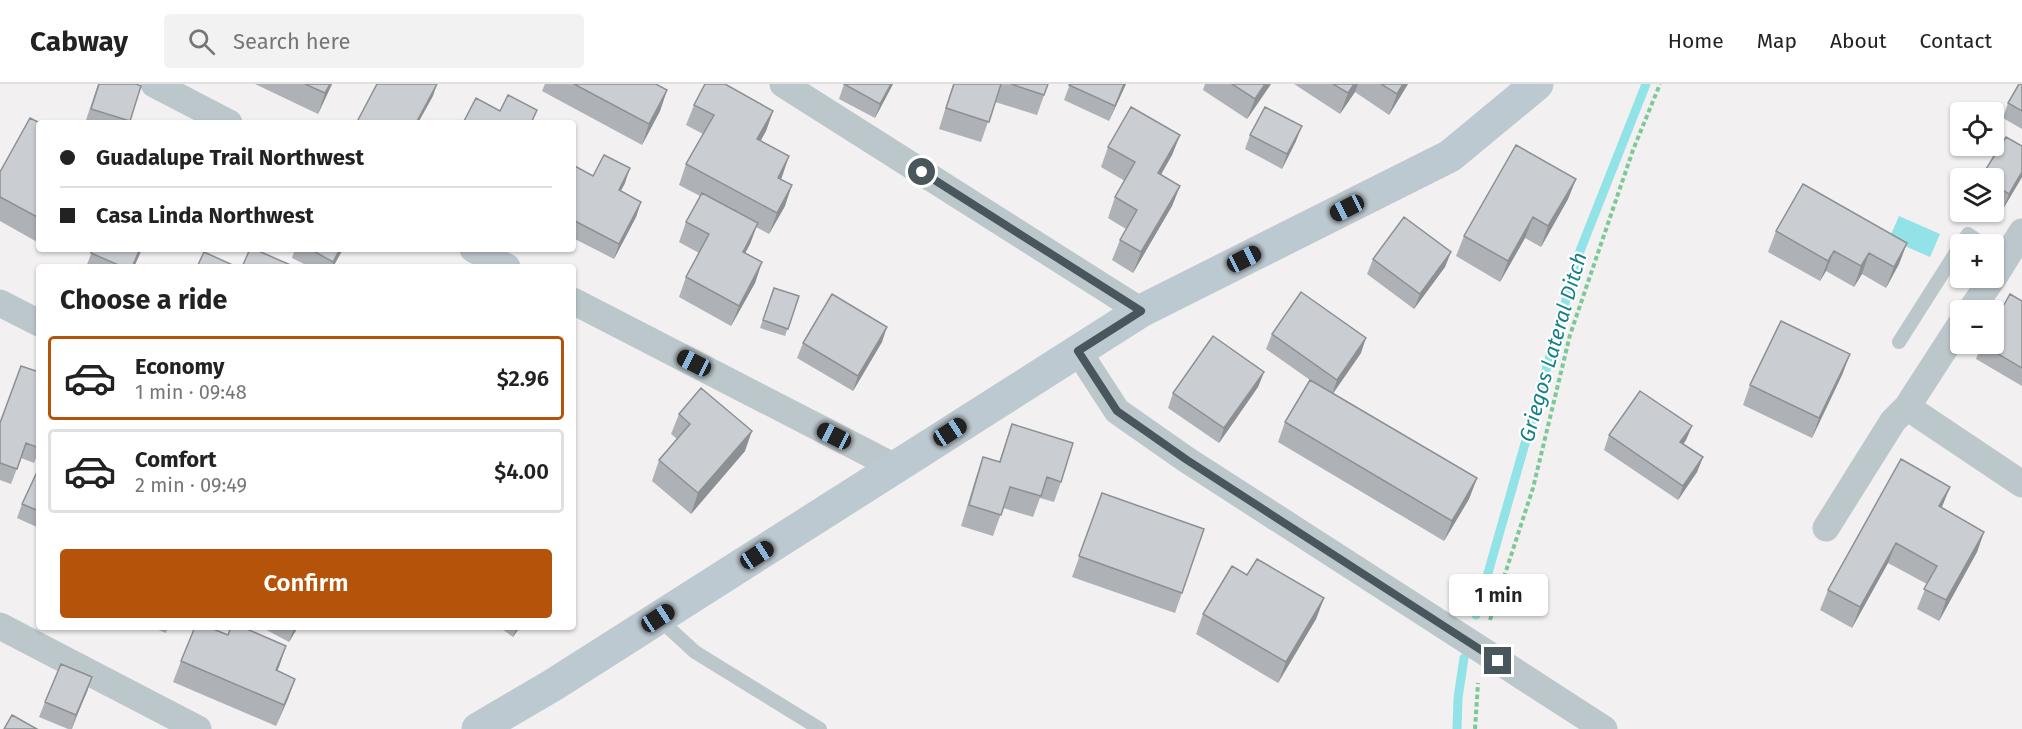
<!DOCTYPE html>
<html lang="en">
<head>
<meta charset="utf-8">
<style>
	:root { --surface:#fff; --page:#f2f2f2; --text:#222; --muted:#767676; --line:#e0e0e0; --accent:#b45309 }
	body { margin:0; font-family:"Fira Sans",sans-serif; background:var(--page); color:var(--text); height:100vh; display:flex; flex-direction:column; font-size:22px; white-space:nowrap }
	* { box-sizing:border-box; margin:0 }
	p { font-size:20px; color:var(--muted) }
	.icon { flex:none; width:33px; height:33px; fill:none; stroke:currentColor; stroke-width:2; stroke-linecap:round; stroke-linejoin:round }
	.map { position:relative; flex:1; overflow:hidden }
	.details { position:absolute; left:36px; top:180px; width:540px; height:366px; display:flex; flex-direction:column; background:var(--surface); border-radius:6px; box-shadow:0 2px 4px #0004 }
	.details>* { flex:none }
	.banner { position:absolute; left:36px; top:36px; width:540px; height:132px; border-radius:6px; box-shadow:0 2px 4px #0004; display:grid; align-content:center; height:132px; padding:0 24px; background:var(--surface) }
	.fabs { position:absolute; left:1950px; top:18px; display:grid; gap:12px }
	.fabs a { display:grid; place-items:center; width:54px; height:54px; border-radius:6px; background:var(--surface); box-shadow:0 2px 4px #0004; font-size:30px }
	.end { position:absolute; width:27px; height:27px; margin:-14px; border:8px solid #49565c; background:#fff; box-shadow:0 0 0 3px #fff }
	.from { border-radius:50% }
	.bubble { position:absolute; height:42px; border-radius:6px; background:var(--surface); box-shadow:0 2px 4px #0004; font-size:20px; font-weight:600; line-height:42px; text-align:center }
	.car { position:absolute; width:18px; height:36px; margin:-18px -9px; border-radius:8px; box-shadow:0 0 4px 2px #0007; background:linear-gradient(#222 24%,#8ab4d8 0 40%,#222 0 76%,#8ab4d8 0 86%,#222 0) }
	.banner b { display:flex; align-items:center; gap:21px; height:57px; font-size:22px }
	.banner b+b { border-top:2px solid var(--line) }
	.banner i { width:15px; height:15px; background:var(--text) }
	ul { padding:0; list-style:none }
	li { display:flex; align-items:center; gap:18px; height:84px; margin:0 12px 9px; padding:0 12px; border:3px solid var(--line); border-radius:6px }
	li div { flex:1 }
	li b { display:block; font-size:22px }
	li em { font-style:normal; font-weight:600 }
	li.current { border-color:var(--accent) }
	li>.icon { width:54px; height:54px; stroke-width:1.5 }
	h2 { padding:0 24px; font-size:27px; line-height:72px }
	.button { display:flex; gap:12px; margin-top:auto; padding:12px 24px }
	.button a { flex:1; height:69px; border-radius:6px; background:var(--accent); color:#fff; font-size:24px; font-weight:600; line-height:69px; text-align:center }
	header { display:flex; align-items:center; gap:36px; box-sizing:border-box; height:84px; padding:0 30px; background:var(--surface); border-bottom:2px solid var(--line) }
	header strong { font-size:28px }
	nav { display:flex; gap:33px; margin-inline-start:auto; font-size:21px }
	.search { width:420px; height:54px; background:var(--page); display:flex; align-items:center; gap:15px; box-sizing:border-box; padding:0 21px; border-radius:6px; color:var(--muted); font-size:22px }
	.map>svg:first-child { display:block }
</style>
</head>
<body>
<header>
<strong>Cabway</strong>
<div class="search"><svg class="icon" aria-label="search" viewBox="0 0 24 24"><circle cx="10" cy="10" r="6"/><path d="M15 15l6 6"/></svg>Search here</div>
<nav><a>Home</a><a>Map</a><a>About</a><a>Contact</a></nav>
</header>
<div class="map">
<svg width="2022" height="645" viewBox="0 0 2022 645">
	<rect width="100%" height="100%" fill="#f2f0f0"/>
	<!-- water -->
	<path fill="#91e3e7" d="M1899 132 1940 150 1930 173 1889 155Z"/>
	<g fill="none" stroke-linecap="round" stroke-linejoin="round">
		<!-- stream -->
		<path stroke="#91e3e7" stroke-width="9" d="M1476 531 1580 167 1646 0
			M1457 645 1458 614 1464 574"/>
		<!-- path -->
		<path stroke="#7bc996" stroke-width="4" stroke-dasharray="4.5 3" stroke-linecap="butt" d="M1490 536 1533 404 1570 251 1633 66 1660 0
			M1475 645 1478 599"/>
		<!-- lane -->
		<path stroke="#bcc7cc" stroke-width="14" d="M1961 160 1968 150 1983 160
			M1899 258 1960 162
			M658 534 695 568 820 645"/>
		<!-- street -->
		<path stroke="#bcc7cc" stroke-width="27" d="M154 0 229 39
			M783 0 1141 227
			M473 165 507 183
			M1994 193 2022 148
			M573 217 895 383
			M0 219 39 239
			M1971 226 1993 194
			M1078 267 1117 327 1187 376 1604 645
			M1907 323 2022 400
			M1826 444 1893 337 1907 323 1960 241
			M0 542 198 645"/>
		<!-- secondary -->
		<path stroke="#bdc9d0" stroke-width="33" d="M478 645 553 601 1141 227 1450 72 1537 0"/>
	</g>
	<!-- wall -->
	<path fill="#aeb1b5" d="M98 0 141 2 129 39H85Z
		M255 0H332L318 30Z
		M545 0H656L667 6 660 27 642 61 542 7Z
		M844 0H893L875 34 839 15Z
		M953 0H1048L1037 31 995 18 981 58 939 45Z
		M1070 0H1126L1109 37 1064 16Z
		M1205 0H1271L1247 35 1203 6Z
		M1294 0H1408L1389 31 1355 8 1340 30Z
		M2022 0V45L2003 34 2008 19Z
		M694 21 773 27 766 47 760 57 782 93 781 95 785 122 769 150 756 143 750 160 745 169 762 178 755 199 731 242 679 213 686 193 699 169 679 158 686 138 700 112 679 101 686 80 703 50 686 41Z
		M39 39V159L0 137V88Z
		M1180 51 1172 71 1161 91 1180 102 1172 122 1133 189 1112 176 1120 156 1126 145 1108 134 1115 113 1125 97 1101 83 1108 63Z
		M1250 51 1296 57 1282 85 1245 65Z
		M2006 53 2022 62V93L2003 125 1994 119V94H1980Z
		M573 81 593 92 625 99 621 107 641 118 636 133 614 175 573 154Z
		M1576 95 1568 115 1541 163 1525 154 1500 198 1456 172 1464 152Z
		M1776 147 1907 159 1899 180 1886 204 1862 190 1854 203 1826 187 1820 197 1768 168Z
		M93 165H142L134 183H86Z
		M295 165H343L333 183H310L292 174Z
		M1451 168 1445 183 1414 225 1367 190 1373 175Z
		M774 204 799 212 785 252 760 244Z
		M2022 217V302L1976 275 1982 260Z
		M1272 250 1361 269 1333 309 1477 394 1469 415 1444 457 1278 358 1285 338 1310 296 1266 265Z
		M882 258 853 307 797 274 803 259Z
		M1850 270 1842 291 1812 354 1743 321 1750 301Z
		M39 288V366L34 379 21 374 11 400 0 396V339Z
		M1264 288 1258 303 1219 359 1168 324 1173 309Z
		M679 330 745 367 691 430 652 397 659 376 677 355 671 350Z
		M1012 340 1061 398 1054 418 1040 414 1033 433 1003 424 993 452 961 442 976 393 983 373 999 378Z
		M1692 342 1686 356 1683 360 1703 373 1697 388 1678 416 1604 366 1609 351Z
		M39 389V444L17 434 22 420Z
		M1102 409 1204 445 1175 529 1072 493Z
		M1942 424 1984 448 1977 468 1939 537 1917 525 1927 500 1888 479 1852 544 1820 526 1828 506Z
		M1247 491 1324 514 1316 535 1278 599 1196 550 1203 530Z
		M151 543H168L166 549Z
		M261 543H298L289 558Z
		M499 543H520L513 553Z
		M228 551 277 587 295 595 276 642 173 598 181 577Z
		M92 593 72 645H68L39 633 45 618Z"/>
	<!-- shaded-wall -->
	<path fill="#8d9093" d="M330 0H332L318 30 325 9Z
		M437 0 433 12 418 39H416Z
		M891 0H893L875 34 880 20Z
		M1124 0H1126L1109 37 1115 22Z
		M1265 0H1271L1247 35 1255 15Z
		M1354 0H1358L1355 8 1340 30 1348 9Z
		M1403 0H1408L1389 31 1397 10Z
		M667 6 660 27 642 61 649 40Z
		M773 27 766 47 750 76 757 55Z
		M1302 42 1296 57 1282 85 1287 70Z
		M1180 51 1172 71 1150 109 1158 89Z
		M789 72 782 93 770 114 778 94Z
		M630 84 625 99 613 121 619 106Z
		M2022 88V93L2003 125 2009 110Z
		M1576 95 1568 115 1541 163 1548 142Z
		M792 101 785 122 769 150 777 129Z
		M1180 102 1172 122 1133 189 1141 168Z
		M641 118 636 133 614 175 619 160Z
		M1533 133 1525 154 1500 198 1508 177Z
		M758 139 750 160 735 188 743 168Z
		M1907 159 1899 180 1886 204 1894 183Z
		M140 165H142L134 183H132Z
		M340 165H343L333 183H331Z
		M1834 167 1826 187 1820 197 1828 177Z
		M1451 168 1445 183 1414 225 1420 210Z
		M1869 169 1862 190 1854 203 1861 182Z
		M762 178 755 199 731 242 739 222Z
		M887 243 882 258 853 307 858 292Z
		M1366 254 1361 269 1332 311 1337 296Z
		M1850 270 1842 291 1812 354 1819 334Z
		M1264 288 1258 303 1219 359 1224 344Z
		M1692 342 1686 356 1675 373 1680 358Z
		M752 347 745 367 691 430 698 409Z
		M1703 373 1697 388 1678 416 1683 402Z
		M1477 394 1469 415 1444 457 1452 437Z
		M1950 403 1942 423 1931 443 1939 422Z
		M1984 448 1977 468 1939 537 1946 516Z
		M1896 459 1888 479 1852 544 1860 523Z
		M1324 514 1316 535 1278 599 1286 578Z
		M295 543H298L289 558 294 544Z
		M517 543H520L513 553Z
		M286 562 279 583 268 606 276 586Z
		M92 593 87 608 71 645 76 631Z
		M295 595 288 615 276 642 284 621Z"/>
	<!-- building -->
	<path fill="#caced2" stroke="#8d9093" stroke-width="1.5" d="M99 0H136L141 2 130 37 91 25Z
		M305 0H330L325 9Z
		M377 0H437L416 39H364L358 36Z
		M574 0H656L667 6 649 40Z
		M705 0H725L773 27 757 55 789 72 778 94 792 101 777 129 686 80 714 31 694 21Z
		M844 0H891L880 20Z
		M954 0H1001L989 38 946 24Z
		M1011 0H1048L1044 11Z
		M1070 0H1124L1115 22 1069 1Z
		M1232 0H1265L1255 15Z
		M1333 0H1354L1348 9Z
		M1381 0H1403L1397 10Z
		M2019 0H2022V27L2008 19Z
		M508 11 537 26 531 39H463L476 14 500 27Z
		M1131 23 1180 51 1158 89 1180 102 1141 168 1120 156 1137 126 1115 113 1135 78 1108 63Z
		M1265 23 1302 42 1287 70 1250 51Z
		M30 34 40 39 39 134 0 113V88Z
		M2006 53 2022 62V88L2009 110 1994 101V94H1983L1981 93Z
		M1516 61 1576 95 1548 142 1533 133 1508 177 1464 152Z
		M604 71 630 84 619 106 641 118 619 160 573 136V81L593 92Z
		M1803 100 1907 159 1894 183 1869 169 1861 182 1834 167 1828 177 1776 147Z
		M702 109 758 139 743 168 762 178 739 222 686 193 709 150 686 138Z
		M1404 133 1451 168 1420 210 1373 175Z
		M93 165H140L132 183H123L91 169Z
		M250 165H254L295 183H242Z
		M310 165H340L333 178Z
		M204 168 237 183H197Z
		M774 204 799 212 788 245 763 236Z
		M1301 208 1366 254 1337 296 1272 250Z
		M832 210 887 243 858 292 803 259Z
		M2010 210 2022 217V284L1981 260H1994V239Z
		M1781 237 1850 270 1819 334 1750 301Z
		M1213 252 1264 288 1224 344 1173 309Z
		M21 282 39 288V364L26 359 17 385 0 379V339Z
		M1310 296 1477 394 1452 437 1285 338Z
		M701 304 752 347 698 409 659 376 690 340 679 330Z
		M1640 307 1692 342 1680 358 1703 373 1683 402 1609 351Z
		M1012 340 1073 359 1061 398 1047 393 1041 412 1010 403 1001 431 969 421 983 373 1000 378Z
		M1901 375 1950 403 1939 422 1984 448 1946 516 1924 505 1937 482 1896 459 1860 523 1828 506Z
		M37 388 39 389V427L22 420Z
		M1102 409 1204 445 1182 509 1079 472Z
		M1257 475 1324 514 1286 578 1203 530 1232 482 1247 491Z
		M195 543H208L228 551 231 543H242L286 562 276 586 295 595 284 621 181 577Z
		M61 580 92 593 76 631 45 618Z
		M12 631 37 645H4Z"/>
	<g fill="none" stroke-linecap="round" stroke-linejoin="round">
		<!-- route -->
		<path stroke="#49565c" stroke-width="8" d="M922 88 1141 227 1078 267 1117 327 1187 376 1498 577"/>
	</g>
	<g text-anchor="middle" stroke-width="4.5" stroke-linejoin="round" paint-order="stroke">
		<!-- water labels -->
		<g font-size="21" font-style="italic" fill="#148187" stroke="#fff">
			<text transform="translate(1553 263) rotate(-74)" y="7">Griegos Lateral Ditch</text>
		</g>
	</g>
</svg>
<div class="fabs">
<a><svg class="icon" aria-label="locate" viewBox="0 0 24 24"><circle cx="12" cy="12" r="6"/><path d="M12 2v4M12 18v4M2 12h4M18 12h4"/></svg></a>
<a><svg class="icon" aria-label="layers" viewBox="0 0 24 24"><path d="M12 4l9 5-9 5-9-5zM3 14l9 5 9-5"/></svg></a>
<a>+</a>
<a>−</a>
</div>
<i class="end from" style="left:922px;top:88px"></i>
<i class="end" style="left:1498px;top:577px"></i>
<div class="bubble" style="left:1449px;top:490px;width:99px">1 min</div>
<i class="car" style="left:1347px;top:124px;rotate:243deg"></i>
<i class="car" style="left:1244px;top:175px;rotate:63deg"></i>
<i class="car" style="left:694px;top:279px;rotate:297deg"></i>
<i class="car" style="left:950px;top:348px;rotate:57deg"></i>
<i class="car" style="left:834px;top:352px;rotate:297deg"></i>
<i class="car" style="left:757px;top:471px;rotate:57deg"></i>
<i class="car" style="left:658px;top:534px;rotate:57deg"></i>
<div class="banner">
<b><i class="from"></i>Guadalupe Trail Northwest</b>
<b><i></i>Casa Linda Northwest</b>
</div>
<section class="details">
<h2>Choose a ride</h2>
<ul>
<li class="current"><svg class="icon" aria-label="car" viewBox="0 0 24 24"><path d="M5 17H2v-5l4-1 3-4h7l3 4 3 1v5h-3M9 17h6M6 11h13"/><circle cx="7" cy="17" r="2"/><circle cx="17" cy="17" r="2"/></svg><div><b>Economy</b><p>1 min · 09:48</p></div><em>$2.96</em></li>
<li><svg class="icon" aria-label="car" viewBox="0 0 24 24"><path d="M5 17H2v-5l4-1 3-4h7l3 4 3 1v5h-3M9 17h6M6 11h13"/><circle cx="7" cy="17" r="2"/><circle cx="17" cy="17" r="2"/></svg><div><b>Comfort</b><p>2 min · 09:49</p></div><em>$4.00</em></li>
</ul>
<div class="button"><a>Confirm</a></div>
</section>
</div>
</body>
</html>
